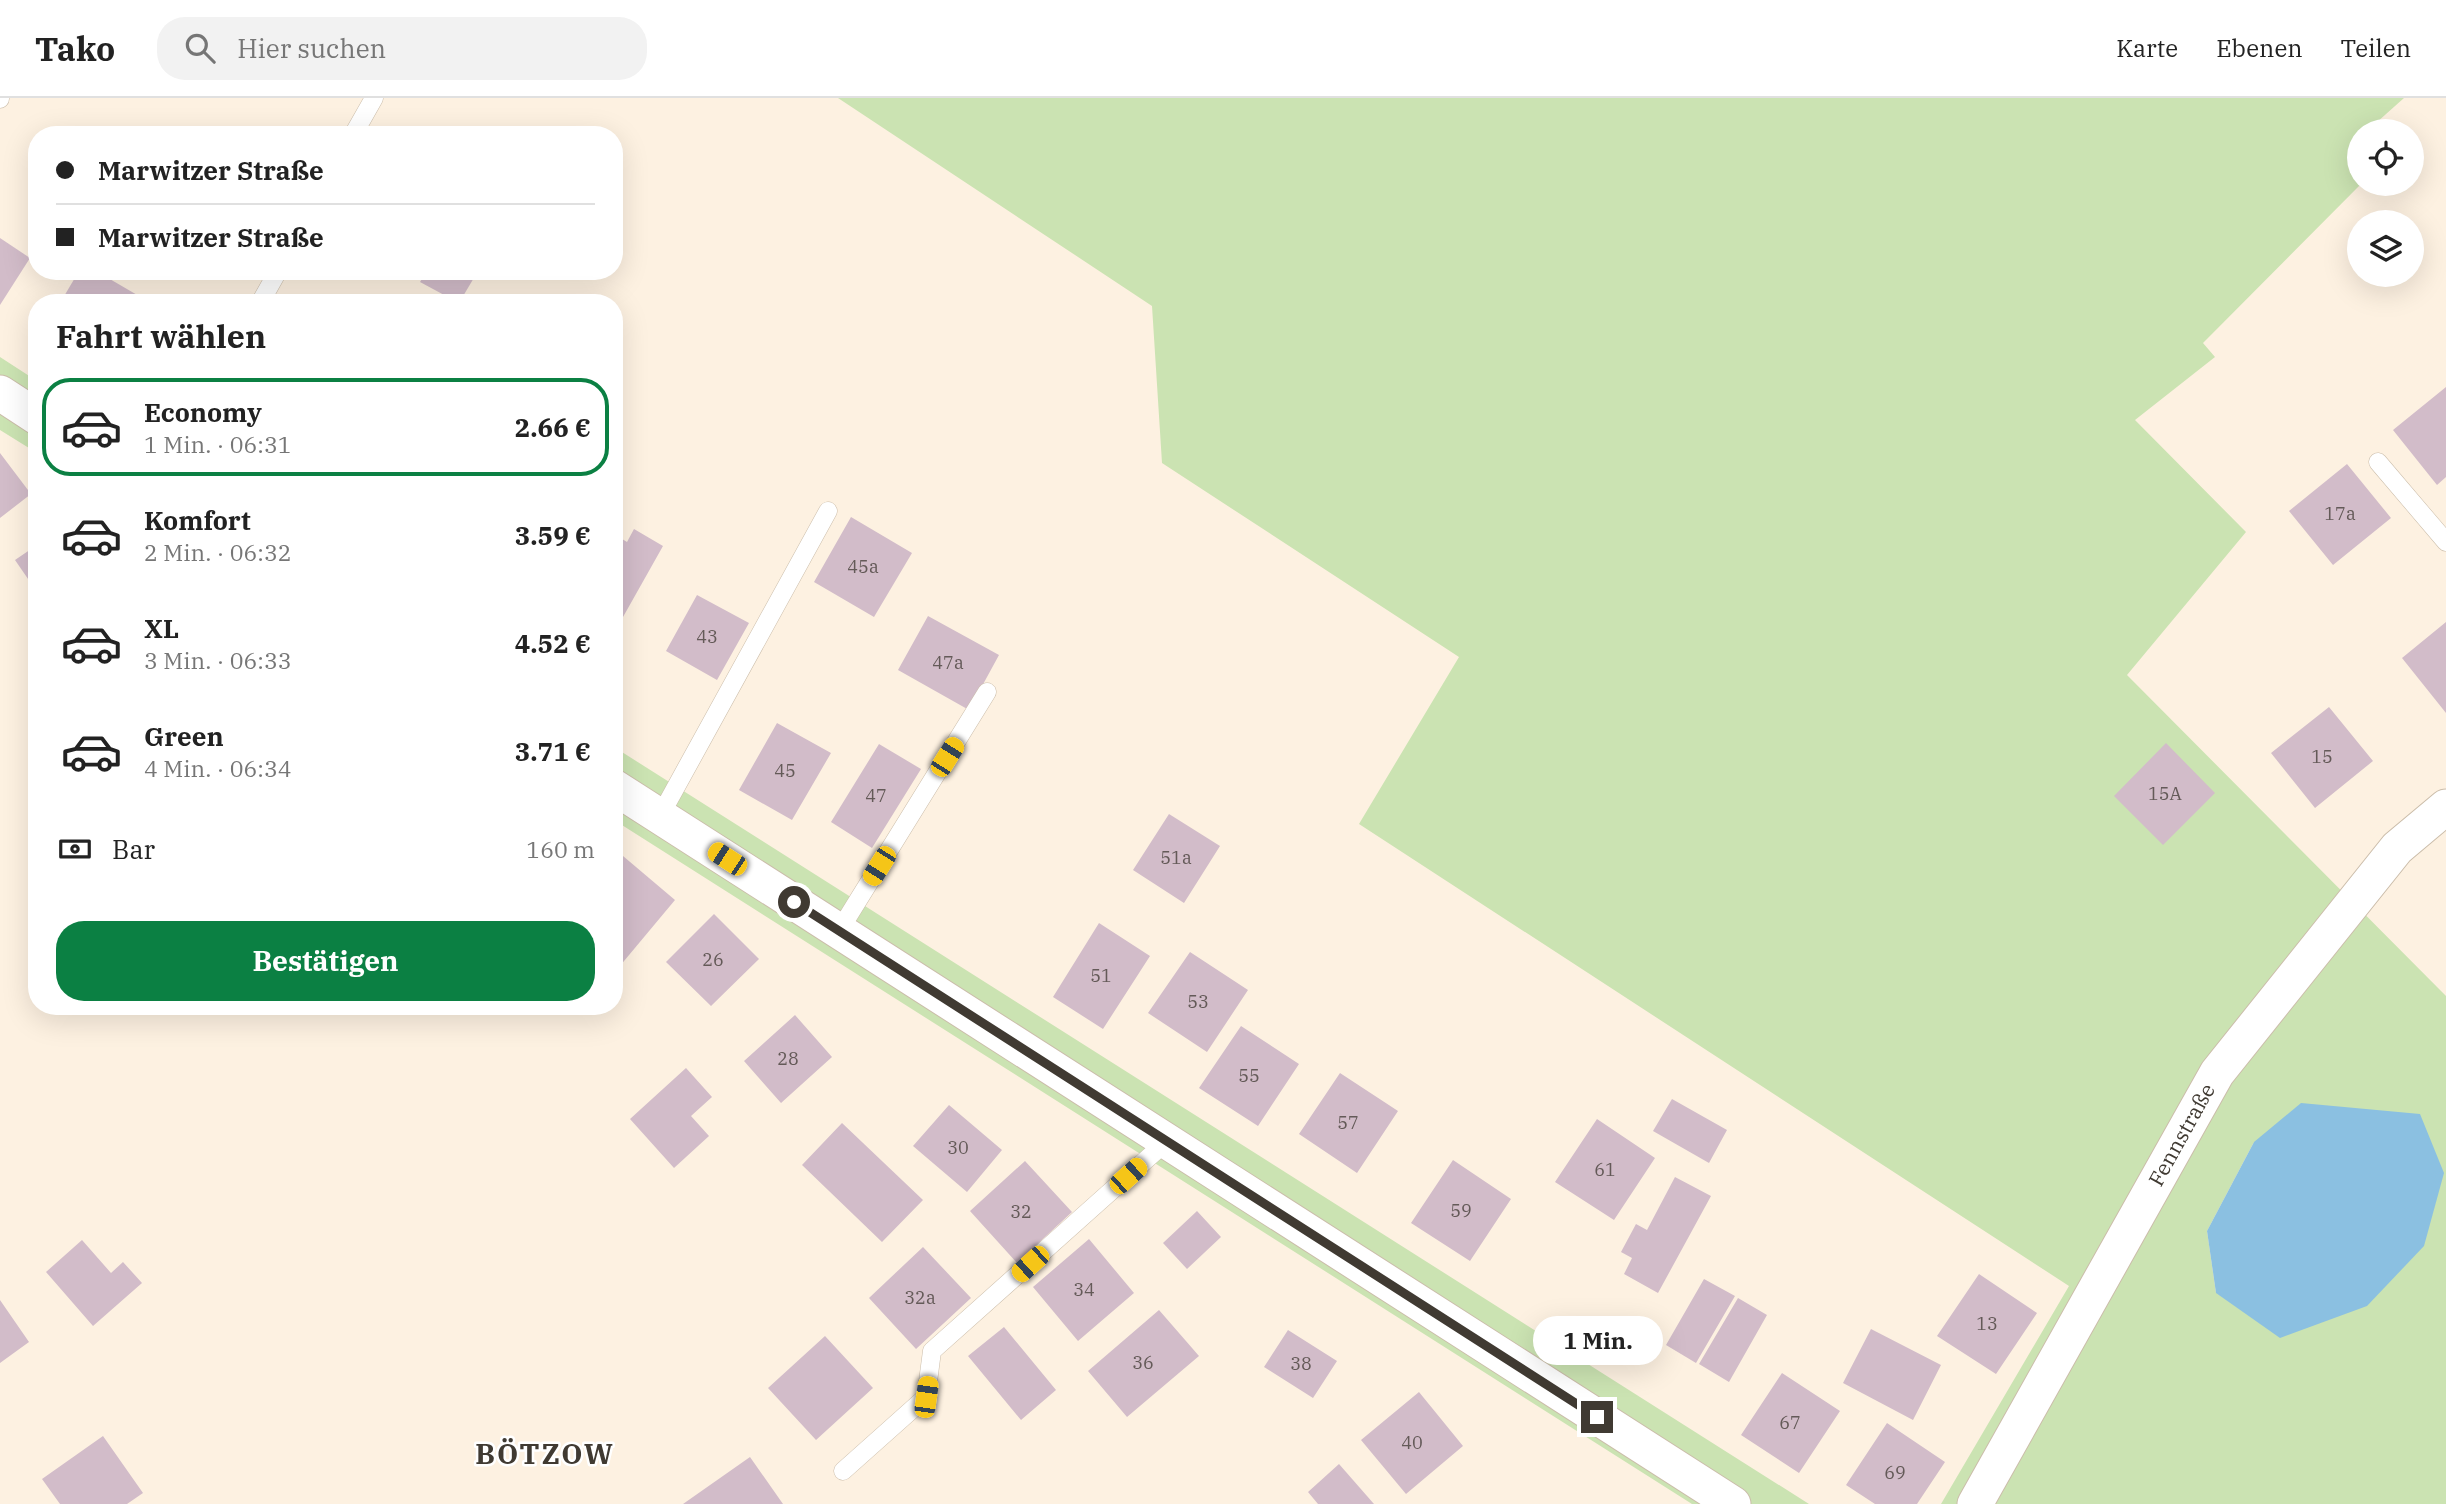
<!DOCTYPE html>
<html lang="de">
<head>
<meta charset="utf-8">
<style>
	:root { --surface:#fff; --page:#f2f2f2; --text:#222; --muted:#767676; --line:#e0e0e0; --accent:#0b8043 }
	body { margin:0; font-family:"IBM Plex Serif",serif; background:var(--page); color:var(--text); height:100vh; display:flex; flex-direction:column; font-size:26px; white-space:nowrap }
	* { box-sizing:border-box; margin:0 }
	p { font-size:23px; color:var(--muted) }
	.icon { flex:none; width:38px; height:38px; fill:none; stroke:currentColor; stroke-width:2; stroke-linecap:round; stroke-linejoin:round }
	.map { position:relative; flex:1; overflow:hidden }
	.drawer { position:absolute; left:28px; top:196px; width:595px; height:721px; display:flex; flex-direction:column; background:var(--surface); border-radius:28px; box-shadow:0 7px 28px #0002 }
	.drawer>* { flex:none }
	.guide { position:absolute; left:28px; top:28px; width:595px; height:154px; border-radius:28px; box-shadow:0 7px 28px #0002; display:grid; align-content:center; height:154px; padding:0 28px; background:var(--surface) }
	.buttons { position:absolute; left:2347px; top:21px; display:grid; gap:14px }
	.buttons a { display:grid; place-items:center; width:77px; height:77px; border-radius:50%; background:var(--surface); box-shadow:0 7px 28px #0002; font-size:35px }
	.end { position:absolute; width:32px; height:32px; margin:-16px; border:9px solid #403a32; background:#fff; box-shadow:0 0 0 4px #fff }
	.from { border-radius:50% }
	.bubble { position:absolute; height:49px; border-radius:24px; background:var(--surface); box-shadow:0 7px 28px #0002; font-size:23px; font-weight:800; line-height:49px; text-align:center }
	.car { position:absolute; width:21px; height:42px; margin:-21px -10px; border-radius:9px; box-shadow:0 0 5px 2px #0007; background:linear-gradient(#f5c518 24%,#345 0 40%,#f5c518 0 76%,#345 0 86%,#f5c518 0) }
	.guide b { display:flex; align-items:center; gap:24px; height:66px; font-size:26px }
	.guide b+b { border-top:2px solid var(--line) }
	.guide i { width:18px; height:18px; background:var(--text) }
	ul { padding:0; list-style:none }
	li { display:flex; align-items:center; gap:21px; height:98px; margin:0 14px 10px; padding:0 14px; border:4px solid transparent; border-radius:28px }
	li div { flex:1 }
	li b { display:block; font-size:26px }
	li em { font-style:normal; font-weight:800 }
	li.on { border-color:var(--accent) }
	li>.icon { width:63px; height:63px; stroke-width:1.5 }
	h2 { padding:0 28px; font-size:32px; line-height:84px }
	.pay { display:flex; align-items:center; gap:18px; height:77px; padding:0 28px; font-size:26px }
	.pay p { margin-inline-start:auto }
	.button { display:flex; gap:14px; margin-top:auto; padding:14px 28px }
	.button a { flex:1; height:80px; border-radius:28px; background:var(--accent); color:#fff; font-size:28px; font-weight:800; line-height:80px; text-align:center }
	header { display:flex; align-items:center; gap:42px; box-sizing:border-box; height:98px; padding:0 35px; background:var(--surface); border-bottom:2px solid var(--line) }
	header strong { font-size:33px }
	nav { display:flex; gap:38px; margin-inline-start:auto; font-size:24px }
	.search { width:490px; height:63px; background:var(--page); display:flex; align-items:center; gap:18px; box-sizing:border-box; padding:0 24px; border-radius:28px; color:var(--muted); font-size:26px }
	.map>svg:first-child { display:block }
</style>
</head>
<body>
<header>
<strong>Tako</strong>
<div class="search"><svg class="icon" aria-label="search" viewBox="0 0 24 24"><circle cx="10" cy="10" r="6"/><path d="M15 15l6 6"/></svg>Hier suchen</div>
<nav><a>Karte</a><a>Ebenen</a><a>Teilen</a></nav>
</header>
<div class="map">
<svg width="2446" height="1406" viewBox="0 0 2446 1406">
	<rect width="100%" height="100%" fill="#fdf1e1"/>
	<!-- green -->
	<path fill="#cbe3b2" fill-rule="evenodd" d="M838 0H2404L2367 33H2359V41L2353 47 2359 52 2361 86 2203 245 2215 259 2135 322 2246 434 2127 577 2446 898V1406H1941L2069 1188 1359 726 1459 559 1162 365 1152 208ZM2254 1044 2216 1195 2207 1133Z
		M0 259 37 283V355L0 332Z
		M614 649 1809 1406H1692L614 722Z"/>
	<!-- water -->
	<path fill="#8bc0e1" d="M2301 1005 2420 1016 2444 1075 2424 1148 2367 1208 2280 1240 2216 1195 2207 1133 2254 1044Z"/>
	<!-- building -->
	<path fill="#d2bcc9" d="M0 140 30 160 0 207Z
		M79 173H96L151 205H60Z
		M427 173H478L459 205 420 184Z
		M2446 289V379L2437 387 2393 332Z
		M0 355 31 396 0 420Z
		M2347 366 2391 420 2333 467 2289 413Z
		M851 419 912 455 874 519 814 484Z
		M634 431 663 448 623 519 614 514V436L627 444Z
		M37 447V494L15 462Z
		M697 497 749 525 717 582 666 553Z
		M928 518 999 557 969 612 898 572Z
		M2446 524V615L2402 560Z
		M2329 609 2373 663 2315 710 2271 655Z
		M777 625 831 655 792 722 739 692Z
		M2166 645 2215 695 2163 747 2114 698Z
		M879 646 921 671 872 750 831 724Z
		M1169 716 1220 748 1184 805 1133 772Z
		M623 758 675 802 614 875V769Z
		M714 816 759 861 711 908 666 864Z
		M1099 825 1150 858 1103 931 1053 899Z
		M1190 854 1248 892 1207 954 1148 915Z
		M795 917 832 959 781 1005 744 963Z
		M1241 928 1299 966 1258 1028 1199 990Z
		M686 970 712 999 691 1018 709 1038 674 1070 630 1021Z
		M1340 975 1398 1013 1357 1075 1299 1036Z
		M1672 1001 1727 1032 1709 1065 1653 1033Z
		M949 1007 1002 1052 967 1094 913 1048Z
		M1597 1021 1655 1060 1614 1122 1555 1084Z
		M842 1025 923 1102 882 1144 802 1067Z
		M1453 1062 1511 1101 1470 1163 1411 1125Z
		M1025 1063 1072 1114 1017 1165 970 1113Z
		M1675 1079 1711 1098 1658 1195 1624 1176 1632 1160 1621 1154 1636 1126 1647 1132Z
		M1197 1113 1221 1139 1187 1171 1163 1145Z
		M1089 1141 1134 1195 1078 1243 1033 1189Z
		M82 1142 111 1175 123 1164 142 1185 93 1228 46 1174Z
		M923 1149 971 1200 916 1251 869 1200Z
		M1979 1176 2037 1215 1996 1276 1937 1238Z
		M1704 1181 1735 1198 1696 1265 1666 1247Z
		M1738 1200 1767 1217 1729 1284 1699 1266Z
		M0 1202 29 1244 0 1265Z
		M1159 1212 1199 1258 1127 1319 1088 1273Z
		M1004 1229 1056 1292 1021 1322 968 1258Z
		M1871 1231 1941 1267 1913 1322 1843 1285Z
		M1288 1232 1337 1263 1313 1300 1264 1269Z
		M825 1238 873 1290 816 1342 768 1290Z
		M1782 1275 1840 1313 1799 1375 1741 1337Z
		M1419 1294 1463 1348 1406 1396 1361 1342Z
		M1887 1325 1945 1364 1917 1406H1875L1846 1387Z
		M103 1338 143 1395 127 1406H60L42 1381Z
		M750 1359 783 1406H683Z
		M1339 1366 1374 1406H1318L1308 1394Z"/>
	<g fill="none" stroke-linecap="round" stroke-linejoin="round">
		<defs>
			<path id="service" d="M0 1V0
				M353 37 374 0
				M260 205 278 173
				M2378 364 2446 444
				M660 718 828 413
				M839 833 987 594
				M843 1373 926 1299 932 1253 1167 1043"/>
			<path id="minor" d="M0 295 37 319
				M614 689 1733 1406
				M1975 1406 2217 975 2397 750 2446 709"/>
		</defs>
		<!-- service casing -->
		<use href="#service" stroke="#cbbdaa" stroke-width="19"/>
		<!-- minor casing -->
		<use href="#minor" stroke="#cbbdaa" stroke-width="37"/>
		<!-- service -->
		<use href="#service" stroke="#fff" stroke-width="18"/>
		<!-- minor -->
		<use href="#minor" stroke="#fff" stroke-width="35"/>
	</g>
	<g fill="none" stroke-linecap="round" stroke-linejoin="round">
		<!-- route -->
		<path stroke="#403a32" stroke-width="9" d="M794 804 1597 1319"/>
	</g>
	<g text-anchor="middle" stroke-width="5" stroke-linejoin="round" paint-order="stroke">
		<!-- number labels -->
		<g font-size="18" fill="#645a58">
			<text x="2340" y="422">17a</text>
			<text x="863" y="475">45a</text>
			<text x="707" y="545">43</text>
			<text x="948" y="571">47a</text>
			<text x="2322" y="665">15</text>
			<text x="785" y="679">45</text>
			<text x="2165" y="702">15A</text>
			<text x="876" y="704">47</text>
			<text x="1176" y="766">51a</text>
			<text x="713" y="868">26</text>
			<text x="1101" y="884">51</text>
			<text x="1198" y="910">53</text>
			<text x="788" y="967">28</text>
			<text x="1249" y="984">55</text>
			<text x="1348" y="1031">57</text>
			<text x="958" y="1056">30</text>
			<text x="1605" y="1078">61</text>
			<text x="1461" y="1119">59</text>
			<text x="1021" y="1120">32</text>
			<text x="1084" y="1198">34</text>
			<text x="920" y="1206">32a</text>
			<text x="1987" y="1232">13</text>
			<text x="1143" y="1271">36</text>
			<text x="1301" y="1272">38</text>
			<text x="1790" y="1331">67</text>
			<text x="1412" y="1351">40</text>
			<text x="1895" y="1381">69</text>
		</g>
		<!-- street labels -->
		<g font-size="21" fill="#403a32" stroke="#fff">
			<text transform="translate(2182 1037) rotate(-61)" y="7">Fennstraße</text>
		</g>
		<!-- district labels -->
		<g font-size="28" font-weight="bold" letter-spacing="2" fill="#403a32" stroke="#fff">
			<text x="545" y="1366">BÖTZOW</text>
		</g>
	</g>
</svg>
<div class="buttons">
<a><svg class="icon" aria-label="locate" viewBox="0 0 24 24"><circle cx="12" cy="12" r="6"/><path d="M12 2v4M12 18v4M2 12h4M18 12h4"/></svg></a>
<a><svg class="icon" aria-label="layers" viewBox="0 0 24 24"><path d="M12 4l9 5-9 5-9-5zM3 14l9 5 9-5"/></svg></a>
</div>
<i class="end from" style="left:794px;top:804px"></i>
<i class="end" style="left:1597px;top:1319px"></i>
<div class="bubble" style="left:1533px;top:1218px;width:130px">1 Min.</div>
<i class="car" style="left:947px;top:659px;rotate:32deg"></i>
<i class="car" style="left:727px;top:761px;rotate:303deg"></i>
<i class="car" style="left:879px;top:768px;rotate:212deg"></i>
<i class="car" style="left:1128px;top:1078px;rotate:48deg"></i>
<i class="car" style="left:1030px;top:1166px;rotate:228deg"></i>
<i class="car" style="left:926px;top:1299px;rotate:8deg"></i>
<div class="guide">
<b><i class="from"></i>Marwitzer Straße</b>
<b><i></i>Marwitzer Straße</b>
</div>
<section class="drawer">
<h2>Fahrt wählen</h2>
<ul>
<li class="on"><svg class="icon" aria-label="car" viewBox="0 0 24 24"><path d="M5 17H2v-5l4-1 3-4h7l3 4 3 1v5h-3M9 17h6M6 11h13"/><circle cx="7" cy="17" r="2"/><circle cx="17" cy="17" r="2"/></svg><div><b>Economy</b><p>1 Min. · 06:31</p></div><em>2.66 €</em></li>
<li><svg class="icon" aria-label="car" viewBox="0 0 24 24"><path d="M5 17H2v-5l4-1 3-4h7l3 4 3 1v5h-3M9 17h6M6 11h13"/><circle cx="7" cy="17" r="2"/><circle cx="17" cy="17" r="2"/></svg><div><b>Komfort</b><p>2 Min. · 06:32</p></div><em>3.59 €</em></li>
<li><svg class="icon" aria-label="car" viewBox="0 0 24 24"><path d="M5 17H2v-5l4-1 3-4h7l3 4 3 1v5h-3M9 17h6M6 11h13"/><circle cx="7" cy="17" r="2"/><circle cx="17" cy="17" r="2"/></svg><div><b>XL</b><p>3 Min. · 06:33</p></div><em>4.52 €</em></li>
<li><svg class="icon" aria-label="car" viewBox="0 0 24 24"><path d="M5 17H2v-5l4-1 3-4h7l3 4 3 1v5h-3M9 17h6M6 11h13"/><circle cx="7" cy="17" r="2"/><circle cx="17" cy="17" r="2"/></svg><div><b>Green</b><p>4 Min. · 06:34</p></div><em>3.71 €</em></li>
</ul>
<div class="pay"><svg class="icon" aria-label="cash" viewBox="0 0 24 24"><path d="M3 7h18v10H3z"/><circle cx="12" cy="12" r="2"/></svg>Bar<p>160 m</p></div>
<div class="button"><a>Bestätigen</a></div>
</section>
</div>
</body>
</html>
